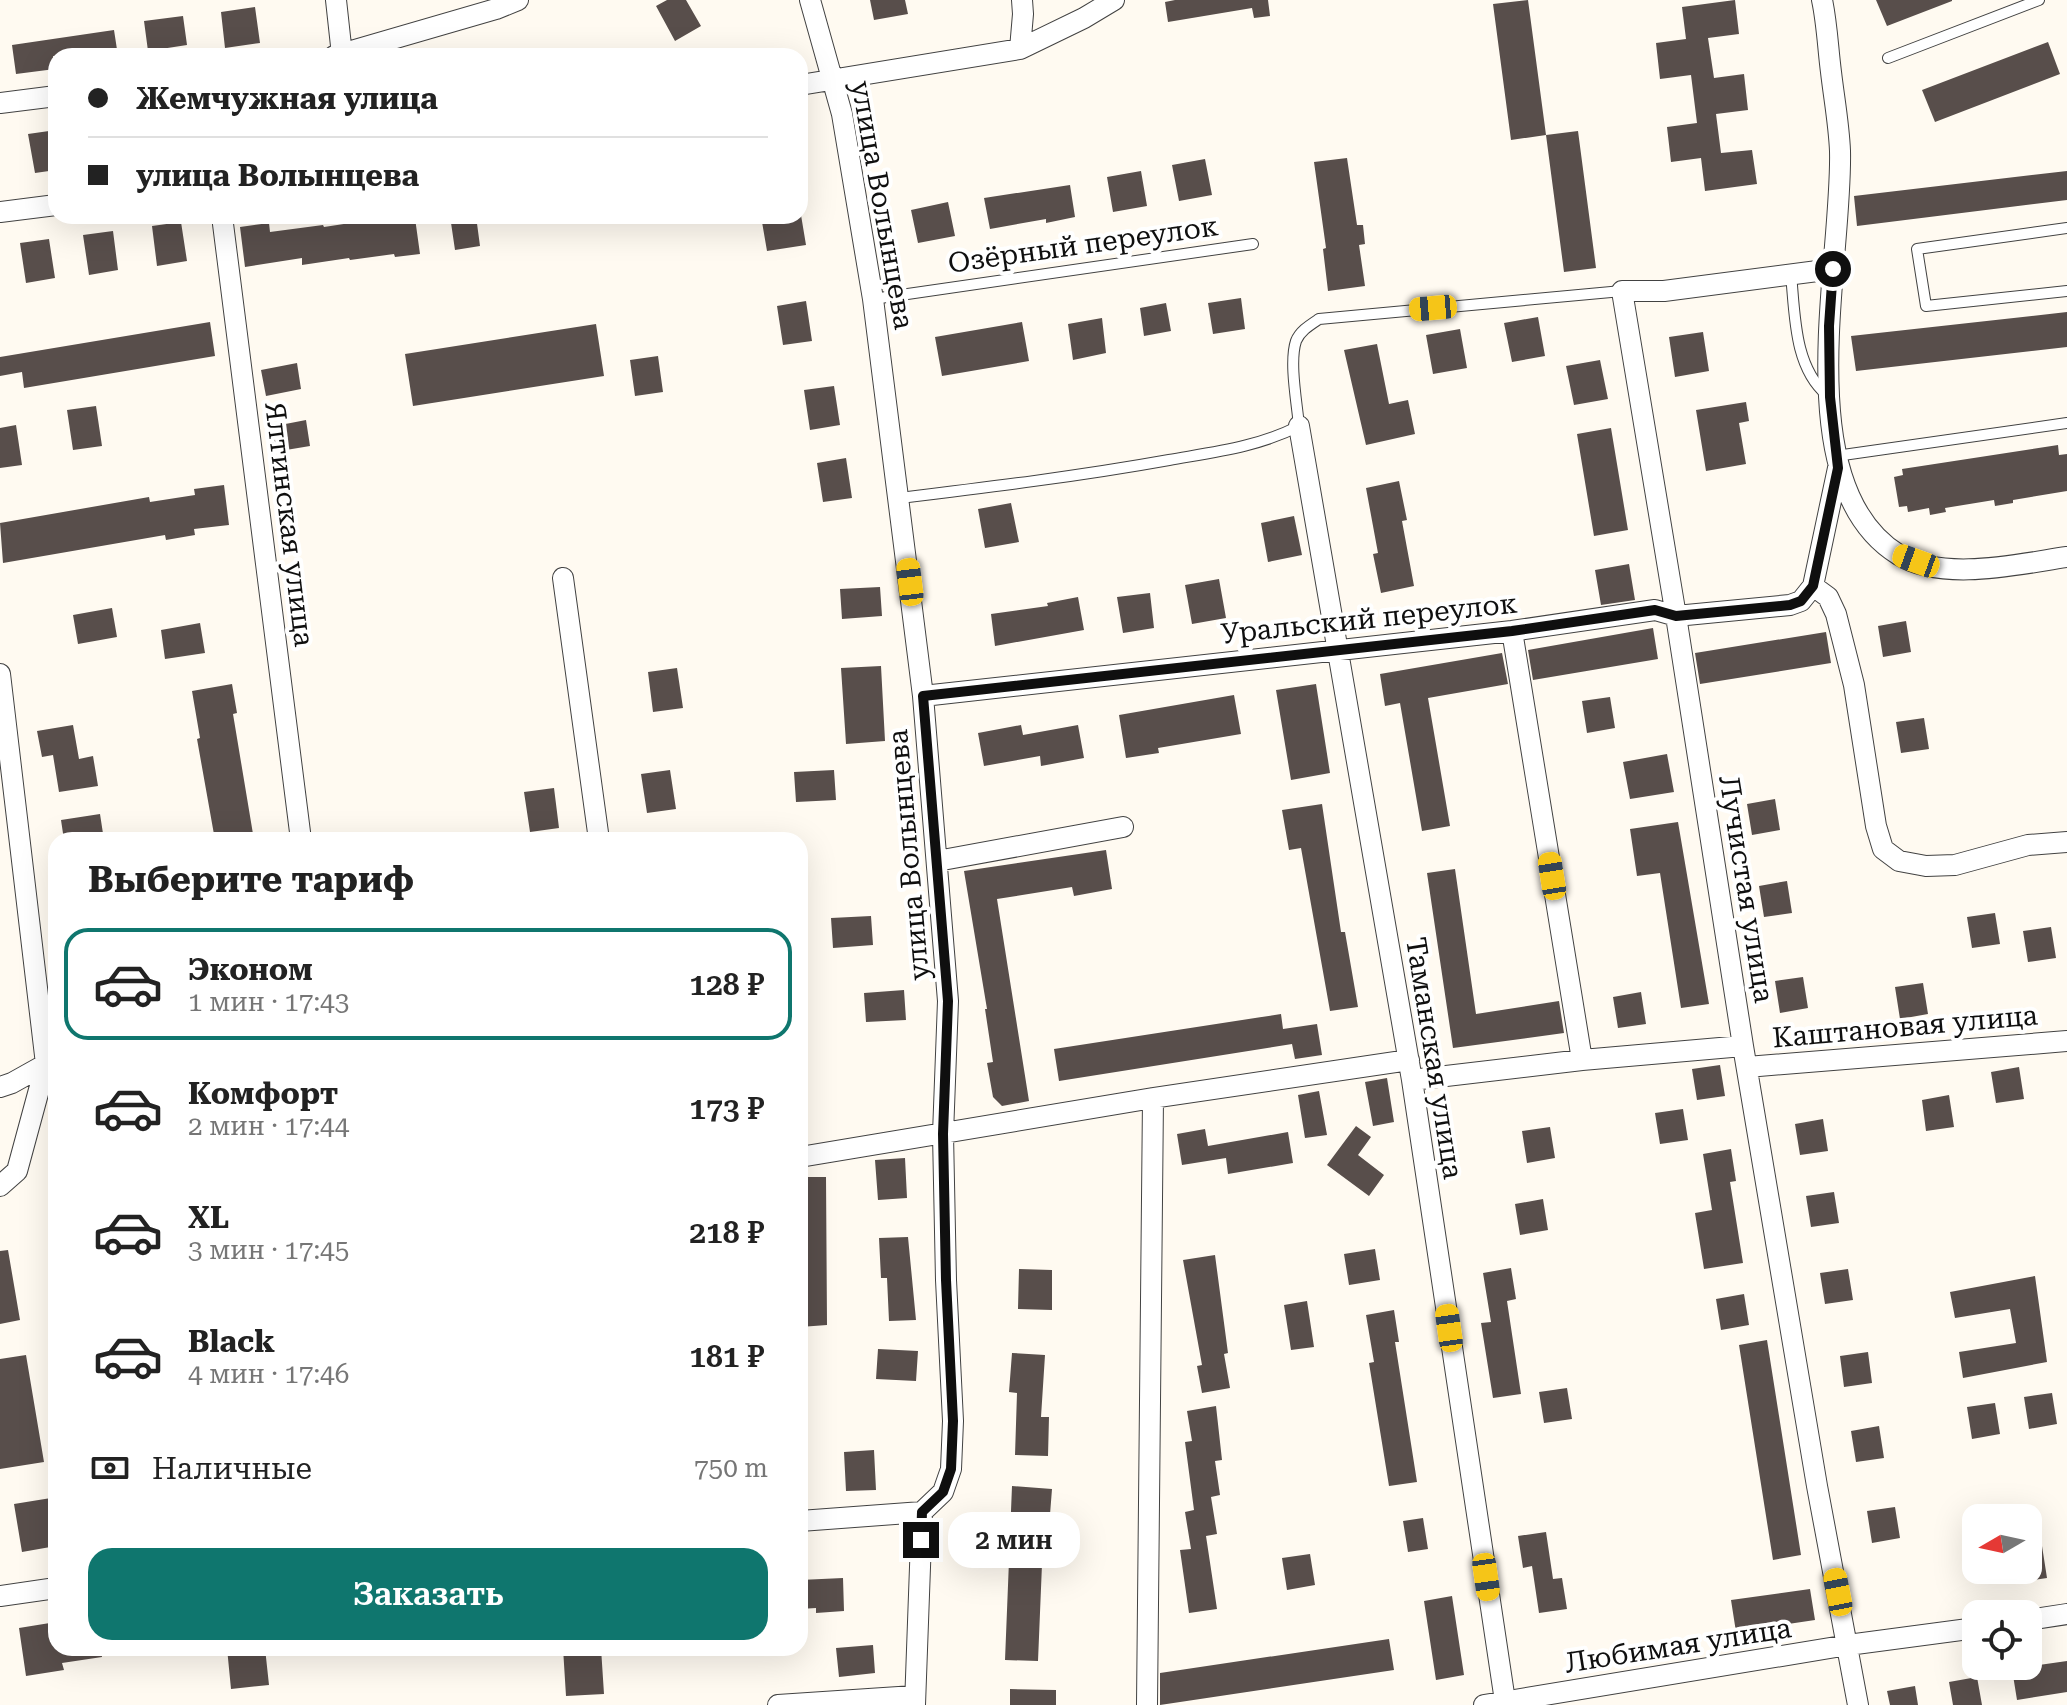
<!DOCTYPE html>
<html lang="ru">
<head>
<meta charset="utf-8">
<style>
	:root { --surface:#fff; --page:#f2f2f2; --text:#222; --muted:#767676; --line:#e0e0e0; --accent:#0f766e }
	body { margin:0; font-family:"Roboto Serif",serif; background:var(--page); color:var(--text); height:100vh; display:flex; flex-direction:column; font-size:30px; white-space:nowrap }
	* { box-sizing:border-box; margin:0 }
	p { font-size:26px; color:var(--muted) }
	.icon { flex:none; width:44px; height:44px; fill:none; stroke:currentColor; stroke-width:2; stroke-linecap:round; stroke-linejoin:round }
	.map { position:relative; flex:1; overflow:hidden }
	.drawer { position:absolute; left:48px; top:832px; width:760px; height:824px; display:flex; flex-direction:column; background:var(--surface); border-radius:24px; box-shadow:0 8px 32px #0002 }
	.drawer>* { flex:none }
	.banner { position:absolute; left:48px; top:48px; width:760px; height:176px; border-radius:24px; box-shadow:0 8px 32px #0002; display:grid; align-content:center; height:176px; padding:0 40px; background:var(--surface) }
	.needle { width:52px; rotate:261deg }
	.tools { position:absolute; left:1962px; top:1504px; display:grid; gap:16px }
	.tools a { display:grid; place-items:center; width:80px; height:80px; border-radius:16px; background:var(--surface); box-shadow:0 8px 32px #0002; font-size:40px }
	.end { position:absolute; width:36px; height:36px; margin:-18px; border:10px solid #0f0f0f; background:#fff; box-shadow:0 0 0 4px #fff }
	.from { border-radius:50% }
	.bubble { position:absolute; height:56px; border-radius:24px; background:var(--surface); box-shadow:0 8px 32px #0002; font-size:26px; font-weight:600; line-height:56px; text-align:center }
	.car { position:absolute; width:24px; height:48px; margin:-24px -12px; border-radius:10px; box-shadow:0 0 6px 2px #0007; background:linear-gradient(#f5c518 24%,#345 0 40%,#f5c518 0 76%,#345 0 86%,#f5c518 0) }
	.banner b { display:flex; align-items:center; gap:28px; height:76px; font-size:30px }
	.banner b+b { border-top:2px solid var(--line) }
	.banner i { width:20px; height:20px; background:var(--text) }
	ul { padding:0; list-style:none }
	li { display:flex; align-items:center; gap:24px; height:112px; margin:0 16px 12px; padding:0 24px; border:4px solid transparent; border-radius:24px }
	li div { flex:1 }
	li b { display:block; font-size:30px }
	li em { font-style:normal; font-weight:600 }
	li.selected { border-color:var(--accent) }
	li>.icon { width:72px; height:72px; stroke-width:1.5 }
	h2 { padding:0 40px; font-size:36px; line-height:96px }
	.pay { display:flex; align-items:center; gap:20px; height:88px; padding:0 40px; font-size:30px }
	.pay p { margin-inline-start:auto }
	.primary-button { display:flex; gap:16px; margin-top:auto; padding:16px 40px }
	.primary-button a { flex:1; height:92px; border-radius:24px; background:var(--accent); color:#fff; font-size:32px; font-weight:600; line-height:92px; text-align:center }
	.map>svg:first-child { display:block }
</style>
</head>
<body>
<div class="map">
<svg width="2067" height="1705" viewBox="0 0 2067 1705">
	<rect width="100%" height="100%" fill="#fffaf1"/>
	<!-- building -->
	<path fill="#584e4b" d="M667 0H686L701 26 675 41 656 6Z
		M870 0H905L908 14 874 20Z
		M1175 0H1268L1270 16 1254 18 1252 8 1168 22 1165 2Z
		M1528 0 1546 135 1511 140 1493 4Z
		M1735 0 1739 34 1708 38 1714 78 1744 74 1748 110 1716 114 1721 153 1752 150 1757 184 1705 191 1701 158 1671 162 1667 127 1697 123 1691 75 1660 79 1656 43 1686 39 1682 7Z
		M1876 0H1952V1L1887 26Z
		M255 7 260 43 225 48 221 12Z
		M183 16 187 45 148 51 144 21Z
		M114 30 118 56H53L55 69 16 74 12 45Z
		M2048 42 2060 74 1935 122 1922 90Z
		M56 130V170L35 173 28 134Z
		M1578 131 1596 268 1564 272 1546 135Z
		M1347 158 1357 225H1363L1365 244 1359 245 1365 286 1328 291 1323 249 1326 248 1314 162Z
		M1205 159 1212 195 1179 201 1172 165Z
		M1141 171 1147 206 1113 212 1107 177Z
		M2067 171V200L1857 226 1854 196Z
		M1070 185 1075 217 1046 223V219L990 229 984 198Z
		M948 202 955 236 918 243 911 210Z
		M801 215 806 245 767 251 762 222Z
		M450 216H476L480 246 455 250Z
		M415 218 420 254 395 257 394 254 350 260 349 258 302 265V258L245 267 240 227 269 223 270 232 323 225 324 227 370 220 371 224Z
		M181 222 187 261 157 266 152 226Z
		M113 231 118 270 89 275 83 235Z
		M49 239 55 278 26 283 20 243Z
		M1241 298 1245 329 1213 334 1208 303Z
		M806 301 812 341 783 345 777 306Z
		M1166 303 1171 331 1144 336 1140 308Z
		M2067 312V347L1856 371 1851 336Z
		M1538 317 1545 356 1512 362 1504 323Z
		M1102 318 1106 353 1073 360 1068 324Z
		M210 322 215 356 24 388 22 372 0 376V357Z
		M1022 322 1029 361 942 376 935 337Z
		M596 324 604 376 413 406 405 354Z
		M1460 329 1467 368 1433 374 1426 335Z
		M1703 332 1709 371 1675 377 1669 337Z
		M1377 344 1389 404 1408 400 1415 434 1366 445 1344 350Z
		M658 356 663 392 635 396 630 360Z
		M1600 360 1608 399 1574 405 1566 366Z
		M297 363 301 389 266 396 261 370Z
		M834 386 840 425 810 430 804 390Z
		M1746 402 1749 421 1739 423 1746 464 1706 471 1696 410Z
		M96 406 102 446 73 450 67 410Z
		M306 420 310 446 274 452 270 427Z
		M16 425 22 465 0 468V428Z
		M1611 428 1628 530 1594 536 1577 434Z
		M2058 445 2059 455 2067 454V491L2013 500V503L1995 506 1994 500 1945 508 1946 512 1930 515 1929 508 1908 512 1907 506 1899 507 1894 477 1903 475 1902 469Z
		M846 458 852 498 823 502 817 463Z
		M1399 481 1407 520 1402 521 1414 586 1381 593 1373 554 1378 553 1366 488Z
		M224 485 229 525 194 529 195 535 166 540 165 535 3 563 0 523 149 497 150 502 195 495 194 489Z
		M1011 503 1019 542 985 548 978 509Z
		M1294 516 1302 555 1268 562 1261 523Z
		M1629 564 1635 600 1601 605 1595 570Z
		M1219 579 1226 618 1192 624 1185 585Z
		M880 587 882 616 842 619 840 589Z
		M1150 593 1154 628 1123 633 1117 597Z
		M1078 597 1084 630 995 646 991 614 1048 606 1047 603Z
		M112 608 117 637 78 644 73 615Z
		M1906 621 1911 652 1883 657 1878 626Z
		M200 623 205 653 165 659 161 630Z
		M1653 628 1658 659 1533 680 1528 650Z
		M1826 632 1831 663 1700 684 1695 653Z
		M1502 653 1508 684 1428 698 1450 826 1422 831 1400 703 1385 706 1380 674Z
		M881 666 885 741 846 744 841 668Z
		M677 668 683 708 653 712 648 672Z
		M232 684 237 713 233 714 254 840H215L197 739 200 738 192 691Z
		M1316 684 1330 773 1291 780 1276 690Z
		M1234 695 1241 734 1158 748 1159 753 1126 758 1119 715Z
		M1610 697 1615 728 1587 733 1582 701Z
		M1924 718 1929 749 1901 753 1896 722Z
		M73 725 79 759 93 756 98 786 59 792 53 755 42 757 37 731Z
		M1021 725 1023 735 1078 725 1084 758 1041 766 1040 756 984 766 978 733Z
		M1667 754 1674 792 1630 799 1623 762Z
		M670 770 676 809 647 813 641 774Z
		M834 770 836 800 796 802 794 772Z
		M554 788 559 828 530 832 524 792Z
		M1775 799 1780 830 1752 835 1747 804Z
		M1322 804 1341 932H1345L1358 1007 1330 1011 1301 848 1289 850 1282 810Z
		M100 814 104 840H64L61 820Z
		M1678 822 1709 1004 1681 1008 1660 873 1637 876 1630 829Z
		M1106 850 1112 889 1074 896 1072 887 997 899 1029 1101 1002 1106 993 1097 987 1063 993 1062 985 1009H987L964 871Z
		M1455 869 1476 1014 1559 1001 1564 1033 1453 1048 1427 873Z
		M1787 881 1792 913 1764 917 1759 886Z
		M1995 913 2000 944 1972 948 1967 917Z
		M871 916 873 945 833 948 831 918Z
		M2051 927 2056 958 2028 962 2023 931Z
		M1803 977 1808 1008 1780 1013 1775 981Z
		M1923 983 1928 1014 1900 1019 1895 987Z
		M904 990 906 1020 866 1022 864 993Z
		M1641 992 1646 1024 1618 1028 1613 997Z
		M1281 1014 1283 1029 1317 1024 1322 1055 1295 1059 1292 1044 1059 1081 1054 1049Z
		M1720 1065 1725 1096 1697 1100 1692 1069Z
		M2019 1067 2024 1099 1996 1103 1991 1072Z
		M1387 1078 1394 1122 1373 1126 1365 1082Z
		M1319 1091 1327 1135 1305 1138 1298 1095Z
		M1949 1095 1954 1127 1926 1131 1922 1100Z
		M1683 1109 1688 1140 1660 1144 1655 1113Z
		M1823 1119 1828 1151 1800 1155 1795 1124Z
		M1356 1126 1371 1137 1358 1155 1384 1175 1369 1196 1327 1165Z
		M1550 1127 1555 1158 1527 1163 1522 1131Z
		M1205 1129 1208 1146 1288 1132 1293 1163 1228 1174 1226 1158 1182 1165 1177 1134Z
		M1731 1149 1736 1181 1730 1182 1743 1263 1704 1269 1695 1213 1712 1210 1703 1154Z
		M905 1158 907 1198 878 1200 875 1160Z
		M800 1177H826L827 1325 800 1327Z
		M1834 1192 1839 1223 1811 1227 1806 1196Z
		M1543 1199 1548 1230 1520 1235 1515 1204Z
		M908 1237 916 1320 889 1321 887 1278H881L879 1238Z
		M1375 1249 1380 1280 1349 1285 1344 1254Z
		M8 1250 20 1320 0 1324V1251Z
		M1215 1255 1228 1353 1224 1354 1230 1388 1202 1393 1197 1366 1202 1365 1183 1260Z
		M1511 1268 1516 1299 1507 1301 1521 1394 1493 1398 1481 1323 1491 1322 1483 1273Z
		M1019 1269 1052 1270V1310L1018 1309Z
		M1848 1269 1853 1300 1825 1304 1820 1273Z
		M2035 1276 2047 1362 1963 1378 1959 1352 2016 1343 2010 1309 1955 1318 1950 1292Z
		M1744 1294 1749 1325 1721 1330 1716 1299Z
		M1307 1301 1314 1347 1291 1350 1284 1305Z
		M1394 1310 1399 1342H1395L1417 1482 1389 1486 1369 1363 1374 1362 1366 1315Z
		M1767 1340 1801 1555 1773 1560 1739 1345Z
		M878 1349 918 1351 916 1381 876 1379Z
		M1868 1352 1872 1383 1844 1387 1840 1356Z
		M1012 1353 1045 1355 1041 1417H1049L1048 1456 1015 1455 1017 1393 1009 1392Z
		M26 1355 44 1462 0 1469V1359Z
		M1567 1388 1572 1419 1544 1423 1539 1392Z
		M2052 1393 2057 1424 2029 1429 2024 1397Z
		M1995 1403 2000 1434 1972 1439 1967 1407Z
		M1216 1406 1222 1460 1215 1461 1220 1495 1211 1497 1217 1534 1206 1536 1217 1609 1189 1613 1180 1550 1191 1549 1185 1512 1194 1510 1185 1442 1192 1441 1187 1411Z
		M1879 1426 1884 1458 1856 1462 1851 1431Z
		M874 1450 876 1490 846 1491 844 1452Z
		M1012 1486 1052 1489 1048 1540H1043L1038 1661 1005 1660Z
		M51 1498 56 1546 22 1552 14 1504Z
		M1895 1507 1900 1538 1872 1543 1867 1511Z
		M1423 1518 1428 1549 1408 1552 1403 1521Z
		M1546 1532 1553 1579 1562 1578 1567 1609 1539 1613 1532 1566 1523 1568 1518 1536Z
		M2042 1546 2047 1578 2028 1581V1549Z
		M1310 1554 1315 1585 1287 1590 1282 1558Z
		M843 1578 844 1611 816 1613V1608L800 1609V1580Z
		M1810 1589 1815 1620 1736 1632 1731 1600Z
		M1452 1596 1464 1675 1436 1680 1424 1601Z
		M56 1622V1648H101L102 1657 62 1663 64 1670 26 1676 19 1628Z
		M1389 1639 1394 1670 1160 1705V1673Z
		M873 1645 875 1673 839 1677 836 1648Z
		M227 1648H265L269 1685 231 1689Z
		M563 1648H601L604 1694 566 1696Z
		M2067 1661V1692L2017 1700 2012 1669Z
		M1977 1677 1982 1705H1953L1949 1682Z
		M1915 1686 1918 1705H1890L1887 1691Z
		M1010 1689 1056 1690V1705H1010Z"/>
	<g fill="none" stroke-linecap="round" stroke-linejoin="round">
		<defs>
			<path id="lane" d="M1888 58 2039 0
				M2067 228 1917 249 1926 306 2067 291
				M1791 274C1795 315 1794 367 1827 395
				M873 299 1253 244
				M1836 456 2067 423
				M900 498C990 487 1080 476 1169 460 1214 452 1258 447 1299 426 1297 403 1289 362 1296 341 1300 331 1310 325 1319 319L1622 291"/>
			<path id="street" d="M336 0 342 55
				M810 0 842 114 873 299 923 696 948 1001 943 1134 946 1280 953 1421 951 1469 943 1492 922 1512 915 1705
				M1822 0C1827 23 1828 49 1831 72 1834 98 1839 125 1840 151 1843 261 1786 486 1899 555 1943 582 2019 564 2067 557
				M1020 49 1084 18 1114 0
				M334 56 496 9 518 0
				M800 85 1020 49 1023 14 1022 0
				M0 103 56 96
				M0 212 56 205
				M222 216 301 840
				M1833 269 1664 291H1622L1676 616 1743 1046 1817 1486 1858 1705
				M1299 426 1412 1080 1505 1701
				M563 578 599 840
				M1813 586 1828 597 1836 614 1854 685 1876 826 1883 849 1899 861 1926 866 1955 865 2028 845 2067 842
				M1512 631 1582 1060
				M0 674 46 1064 17 1171 0 1186
				M923 696 1512 631 1655 610 1676 616 1790 605 1801 601 1813 586 1838 468
				M937 861 1123 827
				M1747 1067 2067 1041
				M1412 1080 1582 1060 1743 1046
				M0 1087 12 1083 46 1064
				M800 1157 1153 1098 1409 1060
				M800 1521 922 1512
				M0 1596 56 1588
				M2028 1620 2067 1614
				M778 1705 914 1696
				M1147 1705 1153 1098
				M1484 1705 1848 1645 1976 1628"/>
		</defs>
		<!-- lane casing -->
		<use href="#lane" stroke="#424242" stroke-width="12"/>
		<!-- street casing -->
		<use href="#street" stroke="#424242" stroke-width="22"/>
		<!-- lane -->
		<use href="#lane" stroke="#fff" stroke-width="10"/>
		<!-- street -->
		<use href="#street" stroke="#fff" stroke-width="20"/>
	</g>
	<g fill="none" stroke-linecap="round" stroke-linejoin="round">
		<!-- route -->
		<path stroke="#0f0f0f" stroke-width="10" d="M921 1540 922 1512 943 1492 951 1469 953 1421 946 1280 943 1134 948 1001 923 696 1512 631 1655 610 1676 616 1790 605 1801 601 1813 586 1838 468 1830 397 1829 326 1833 269"/>
	</g>
	<g text-anchor="middle" stroke-width="8" stroke-linejoin="round" paint-order="stroke">
		<!-- street labels -->
		<g font-size="28" fill="#0f0f0f" stroke="#fff">
			<text transform="translate(883 205) rotate(80)" y="10">улица Волынцева</text>
			<text transform="translate(1083 244) rotate(-8)" y="10">Озёрный переулок</text>
			<text transform="translate(290 524) rotate(83)" y="10">Ялтинская улица</text>
			<text transform="translate(1369 618) rotate(-6)" y="10">Уральский переулок</text>
			<text transform="translate(908 855) rotate(-95)" y="10">улица Волынцева</text>
			<text transform="translate(1747 889) rotate(81)" y="10">Лучистая улица</text>
			<text transform="translate(1905 1026) rotate(-5)" y="10">Каштановая улица</text>
			<text transform="translate(1435 1058) rotate(81)" y="10">Таманская улица</text>
			<text transform="translate(1678 1645) rotate(-9)" y="10">Любимая улица</text>
		</g>
	</g>
</svg>
<div class="tools">
<a><svg class="needle" viewBox="-14 -14 28 28"><path d="M0-13l5 13h-10z" fill="#e53935"/><path d="M0 13l5-13h-10z" fill="#767676"/></svg></a>
<a><svg class="icon" aria-label="locate" viewBox="0 0 24 24"><circle cx="12" cy="12" r="6"/><path d="M12 2v4M12 18v4M2 12h4M18 12h4"/></svg></a>
</div>
<i class="end from" style="left:1833px;top:269px"></i>
<i class="end" style="left:921px;top:1540px"></i>
<div class="bubble" style="left:948px;top:1512px;width:132px">2 мин</div>
<i class="car" style="left:1433px;top:308px;rotate:265deg"></i>
<i class="car" style="left:1916px;top:561px;rotate:290deg"></i>
<i class="car" style="left:910px;top:582px;rotate:353deg"></i>
<i class="car" style="left:1552px;top:876px;rotate:351deg"></i>
<i class="car" style="left:1449px;top:1328px;rotate:352deg"></i>
<i class="car" style="left:1486px;top:1577px;rotate:172deg"></i>
<i class="car" style="left:1838px;top:1592px;rotate:349deg"></i>
<div class="banner">
<b><i class="from"></i>Жемчужная улица</b>
<b><i></i>улица Волынцева</b>
</div>
<section class="drawer">
<h2>Выберите тариф</h2>
<ul>
<li class="selected"><svg class="icon" aria-label="car" viewBox="0 0 24 24"><path d="M5 17H2v-5l4-1 3-4h7l3 4 3 1v5h-3M9 17h6M6 11h13"/><circle cx="7" cy="17" r="2"/><circle cx="17" cy="17" r="2"/></svg><div><b>Эконом</b><p>1 мин · 17:43</p></div><em>128 ₽</em></li>
<li><svg class="icon" aria-label="car" viewBox="0 0 24 24"><path d="M5 17H2v-5l4-1 3-4h7l3 4 3 1v5h-3M9 17h6M6 11h13"/><circle cx="7" cy="17" r="2"/><circle cx="17" cy="17" r="2"/></svg><div><b>Комфорт</b><p>2 мин · 17:44</p></div><em>173 ₽</em></li>
<li><svg class="icon" aria-label="car" viewBox="0 0 24 24"><path d="M5 17H2v-5l4-1 3-4h7l3 4 3 1v5h-3M9 17h6M6 11h13"/><circle cx="7" cy="17" r="2"/><circle cx="17" cy="17" r="2"/></svg><div><b>XL</b><p>3 мин · 17:45</p></div><em>218 ₽</em></li>
<li><svg class="icon" aria-label="car" viewBox="0 0 24 24"><path d="M5 17H2v-5l4-1 3-4h7l3 4 3 1v5h-3M9 17h6M6 11h13"/><circle cx="7" cy="17" r="2"/><circle cx="17" cy="17" r="2"/></svg><div><b>Black</b><p>4 мин · 17:46</p></div><em>181 ₽</em></li>
</ul>
<div class="pay"><svg class="icon" aria-label="cash" viewBox="0 0 24 24"><path d="M3 7h18v10H3z"/><circle cx="12" cy="12" r="2"/></svg>Наличные<p>750 m</p></div>
<div class="primary-button"><a>Заказать</a></div>
</section>
</div>
</body>
</html>
